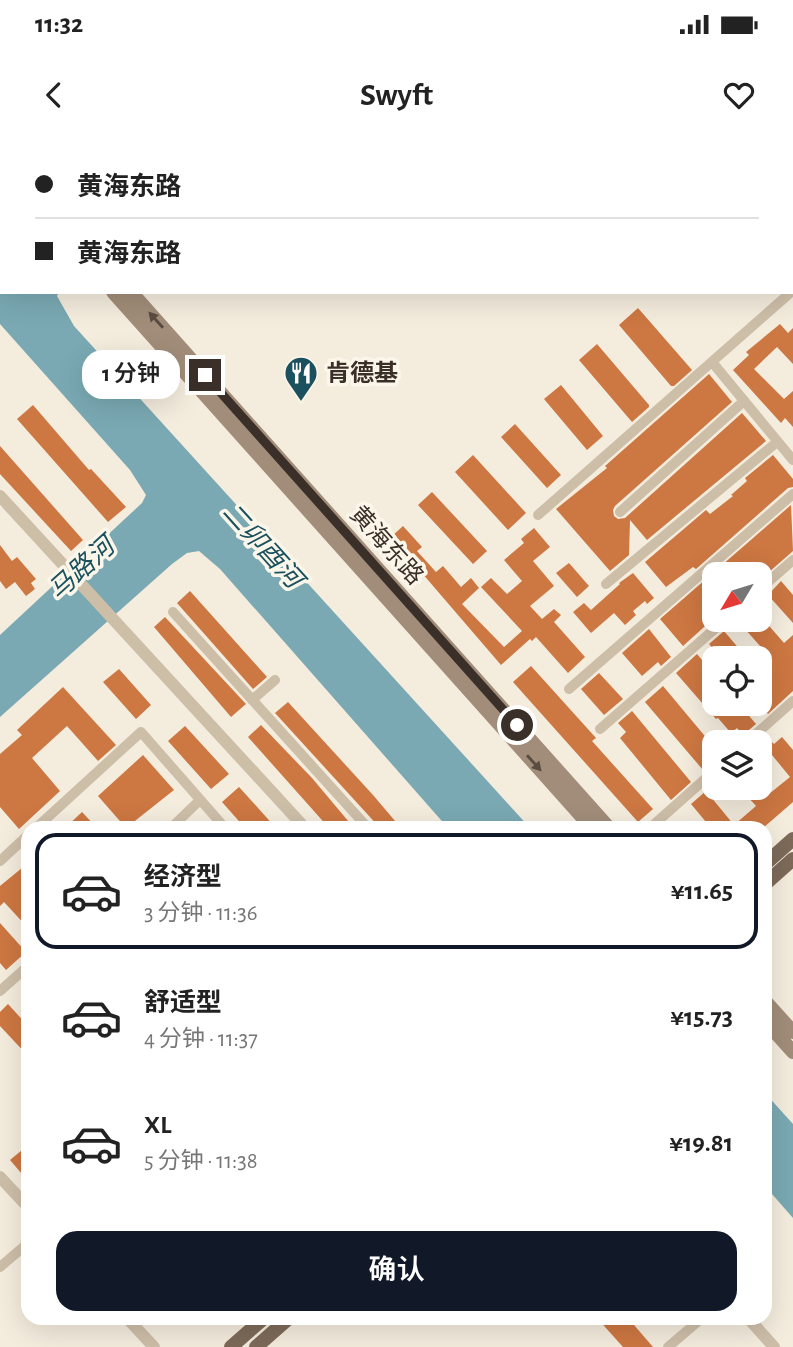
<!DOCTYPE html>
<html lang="zh">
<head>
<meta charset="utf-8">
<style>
	:root { --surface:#fff; --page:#f2f2f2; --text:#222; --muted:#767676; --line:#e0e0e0; --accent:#111827 }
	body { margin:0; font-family:"Alegreya Sans","Noto Sans SC",sans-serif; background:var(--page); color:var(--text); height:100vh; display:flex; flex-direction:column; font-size:26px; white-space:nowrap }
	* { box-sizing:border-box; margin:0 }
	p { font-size:23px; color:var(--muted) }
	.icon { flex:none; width:38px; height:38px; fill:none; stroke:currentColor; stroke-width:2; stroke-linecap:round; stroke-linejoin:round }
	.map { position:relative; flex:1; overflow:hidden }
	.side { position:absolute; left:21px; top:681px; width:751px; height:504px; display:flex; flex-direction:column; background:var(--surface); border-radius:21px; box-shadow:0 7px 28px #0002 }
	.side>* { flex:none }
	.top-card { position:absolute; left:0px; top:0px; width:794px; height:154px; box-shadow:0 7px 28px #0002; display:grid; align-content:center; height:154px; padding:0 35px; background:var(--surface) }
	.needle { width:46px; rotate:232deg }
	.tools { position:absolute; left:702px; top:422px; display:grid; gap:14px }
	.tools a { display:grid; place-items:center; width:70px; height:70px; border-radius:14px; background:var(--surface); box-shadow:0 7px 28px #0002; font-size:35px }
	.end { position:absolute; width:32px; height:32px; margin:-16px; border:9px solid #3a3029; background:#fff; box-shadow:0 0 0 4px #fff }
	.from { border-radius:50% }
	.bubble { position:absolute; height:49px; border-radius:21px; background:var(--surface); box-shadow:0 7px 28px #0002; font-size:23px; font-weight:600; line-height:49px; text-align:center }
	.top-card b { display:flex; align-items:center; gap:24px; height:66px; font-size:26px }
	.top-card b+b { border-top:2px solid var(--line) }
	.top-card i { width:18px; height:18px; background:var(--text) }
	ul { padding:12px 0 0; list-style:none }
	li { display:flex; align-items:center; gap:21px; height:116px; margin:0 14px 10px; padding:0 21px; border:4px solid transparent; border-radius:21px }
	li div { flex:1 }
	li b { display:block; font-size:26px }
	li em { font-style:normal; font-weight:600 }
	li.selected { border-color:var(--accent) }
	li>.icon { width:63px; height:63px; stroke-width:1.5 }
	.cta { display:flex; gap:14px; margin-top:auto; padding:14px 35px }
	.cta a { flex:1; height:80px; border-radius:21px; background:var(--accent); color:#fff; font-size:28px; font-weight:600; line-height:80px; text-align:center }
	.status { display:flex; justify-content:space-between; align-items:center; height:49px; padding:0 35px; background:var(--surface); direction:ltr }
	.status svg { height:19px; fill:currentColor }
	header { display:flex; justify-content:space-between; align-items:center; height:91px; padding:0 35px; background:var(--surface); font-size:32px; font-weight:600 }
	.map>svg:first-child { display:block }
</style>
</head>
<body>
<div class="status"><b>11:32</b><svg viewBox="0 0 49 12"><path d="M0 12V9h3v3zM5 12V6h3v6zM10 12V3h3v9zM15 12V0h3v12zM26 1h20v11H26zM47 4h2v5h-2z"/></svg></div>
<header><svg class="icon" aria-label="back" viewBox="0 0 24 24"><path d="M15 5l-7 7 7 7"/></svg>Swyft<svg class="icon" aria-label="heart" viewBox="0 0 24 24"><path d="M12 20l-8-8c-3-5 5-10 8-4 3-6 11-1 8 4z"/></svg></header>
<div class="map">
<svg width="793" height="1207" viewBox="0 0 793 1207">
	<rect width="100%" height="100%" fill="#f4ecdd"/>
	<!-- water -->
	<path fill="#7aa9b3" d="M0 105 2 152H59L57 156 74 186 530 688H448L220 429 199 411 187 413 172 424 0 577V495L142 363 146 355 130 330 0 184Z
		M765 953 793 984V1078L765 1046Z"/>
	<!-- building -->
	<path fill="#cd7742" d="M638 168 692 230 674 246H671L619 185Z
		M780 184 788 193 793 188V224L777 207 754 229 784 259 793 251V287L785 278 781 283 733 230 749 215 746 212Z
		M597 204 649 265V267L632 282 579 220Z
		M709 234 732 262 615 366 613 370 614 376 618 379 625 378 742 273 766 301 647 400 630 380 629 415 610 431 556 369 607 328 605 326Z
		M561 245 603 296 587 310 544 259Z
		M33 265 89 330 91 329 126 367 108 382 17 279Z
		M515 284 561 335 547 348 501 297Z
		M0 306 83 400 71 411 0 334Z
		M473 315 526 373 508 390 455 332Z
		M773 315 793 339V347L788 348 696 429 693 427 666 447 645 422 706 370 710 374 733 356 731 355 747 341 745 338Z
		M432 352 487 411 473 424 418 365Z
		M791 365 793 411 760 440V434H714V478L683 506 660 479Z
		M403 386 422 407 417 411 436 432 443 426 461 447 471 438 479 448 462 464 504 507 522 491 481 447 491 438 507 454 522 441 504 420 524 403 521 399 534 388 550 407 533 421 554 446 530 466 542 479 554 469 561 475 554 482 585 517 568 533 536 497 532 501 530 499 501 525 391 397Z
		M0 405 12 421 17 417 36 439 31 443 35 449 26 456 15 442 6 449 0 441Z
		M569 423 589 446 577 457 556 433Z
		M633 433 654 458 647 464 645 461 633 471 636 475 625 485 614 473 591 493 573 472 584 463 591 470 620 444 619 443Z
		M781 441 793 455V483L768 455Z
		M190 451 267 537 253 549 177 463Z
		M165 477 246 564 231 577 154 487Z
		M737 480H764L784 503 793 495V551L768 574 760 564V521L767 514Z
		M649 489 671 517 661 526 658 522 642 536 622 513Z
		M724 491 747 518H721L709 504Z
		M697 514 714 534V564H739L756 584 743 595 737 588 731 593 718 578 716 579 676 533Z
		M531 526 596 598 592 601 653 669 638 682 513 542Z
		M119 529 151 565 136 579 103 542Z
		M599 533 623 559 604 575 581 549Z
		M663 546 714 607V623L703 630 645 562Z
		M63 547 116 605 98 621 67 586 32 618 60 651 19 689 0 667V614L22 595 17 590Z
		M288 562 373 655 401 688H380L275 573Z
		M632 571 691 642 671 660 620 598 626 592 618 583Z
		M261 585 312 638 354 688H329L248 597Z
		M185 586 229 634 211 649 168 601Z
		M782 597 793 610V662L763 688H711L691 664 706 651 734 685 756 666 740 648H764L769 654 790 637 763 604 769 599 774 604Z
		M143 615 174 650 126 688 98 656Z
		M239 647 276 688H245L222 662Z
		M82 672 97 688H65Z
		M28 723V788L4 762 0 766V746Z
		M0 783 26 812 6 830 0 823Z
		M8 864 28 886V916L0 886V872Z
		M28 1005V1041L10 1020Z
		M597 1178H628L653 1207H623Z"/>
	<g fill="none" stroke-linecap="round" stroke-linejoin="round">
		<!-- minor -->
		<path stroke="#cdbea8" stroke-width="10" d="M712 222 793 320
			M620 372 744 261
			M538 375 791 152
			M606 444 777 302
			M760 449 793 420
			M173 472 368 688
			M569 549 793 354
			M252 560 275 540
			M600 589 725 480
			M747 602 793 561
			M36 688 141 592 225 688
			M171 688 200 660
			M650 688 714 631
			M0 721 28 695
			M0 851 28 826
			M0 1127 28 1103
			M668 1207 702 1178"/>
		<!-- tertiary -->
		<path stroke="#cdbea8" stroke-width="12" d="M692 0 694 2
			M793 113V114
			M0 356 305 688
			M0 1037 28 1067
			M127 1178 154 1207
			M748 1178 774 1207"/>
		<!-- secondary -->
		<path stroke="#a18d79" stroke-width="14" d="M33 2 35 0
			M0 6 2 8
			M0 26 2 28
			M113 152 592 688
			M131 152 609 688
			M765 861 793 892
			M765 881 793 912"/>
		<!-- primary -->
		<path stroke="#7d6a59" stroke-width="14" d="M765 724 793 699
			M765 744 793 719
			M231 1207 264 1178
			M256 1207 289 1178"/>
	</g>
	<!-- one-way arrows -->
	<defs><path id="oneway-solid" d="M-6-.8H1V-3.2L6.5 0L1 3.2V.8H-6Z" transform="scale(1.75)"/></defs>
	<g fill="#594c41">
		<use href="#oneway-solid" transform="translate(156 180) rotate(-132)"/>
		<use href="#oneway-solid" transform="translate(534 623) rotate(48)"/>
	</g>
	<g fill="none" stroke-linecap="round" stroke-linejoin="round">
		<!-- route -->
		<path stroke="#3a3029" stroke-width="9" d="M205 235 517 585"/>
	</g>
	<!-- icons -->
	<defs>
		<symbol id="restaurant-pin" viewBox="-11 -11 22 30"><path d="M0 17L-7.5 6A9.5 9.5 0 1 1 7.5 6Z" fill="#1b515e" stroke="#fbf6ea"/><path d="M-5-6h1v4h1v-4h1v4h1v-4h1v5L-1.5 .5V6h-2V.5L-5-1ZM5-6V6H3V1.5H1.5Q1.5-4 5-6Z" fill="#fff"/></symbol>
	</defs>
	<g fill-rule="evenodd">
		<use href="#restaurant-pin" x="282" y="214" width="38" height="52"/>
	</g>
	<g text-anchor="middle" stroke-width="7" stroke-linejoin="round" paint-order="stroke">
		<!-- poi labels -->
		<g font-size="24" font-weight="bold" fill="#3a3029" stroke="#fbf6ea" text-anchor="start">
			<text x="326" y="241">肯德基</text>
		</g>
		<!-- street labels -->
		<g font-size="24" fill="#3a3029" stroke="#fbf6ea">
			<text transform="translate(387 405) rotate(48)" y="8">黄海东路</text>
		</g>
		<!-- water labels -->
		<g font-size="26" font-style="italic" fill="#1b515e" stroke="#fbf6ea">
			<text transform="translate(263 405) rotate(48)" y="9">二卯酉河</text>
			<text transform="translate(81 428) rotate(-42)" y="9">马路河</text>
		</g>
	</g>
</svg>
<div class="tools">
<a><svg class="needle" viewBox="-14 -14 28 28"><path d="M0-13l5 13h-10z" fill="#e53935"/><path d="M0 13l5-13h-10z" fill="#767676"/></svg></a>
<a><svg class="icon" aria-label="locate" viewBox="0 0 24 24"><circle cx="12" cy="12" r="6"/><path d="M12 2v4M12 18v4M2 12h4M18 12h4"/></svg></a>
<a><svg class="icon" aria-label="layers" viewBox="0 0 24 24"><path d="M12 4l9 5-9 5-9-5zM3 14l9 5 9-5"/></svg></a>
</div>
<i class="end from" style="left:517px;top:585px"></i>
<i class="end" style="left:205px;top:235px"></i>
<div class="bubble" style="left:82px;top:210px;width:98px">1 分钟</div>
<div class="top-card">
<b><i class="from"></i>黄海东路</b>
<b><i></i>黄海东路</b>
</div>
<section class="side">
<ul>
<li class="selected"><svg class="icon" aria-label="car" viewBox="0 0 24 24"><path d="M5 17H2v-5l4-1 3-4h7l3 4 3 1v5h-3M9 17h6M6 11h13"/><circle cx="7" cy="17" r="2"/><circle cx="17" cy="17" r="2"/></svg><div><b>经济型</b><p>3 分钟 · 11:36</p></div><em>¥11.65</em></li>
<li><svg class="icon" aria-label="car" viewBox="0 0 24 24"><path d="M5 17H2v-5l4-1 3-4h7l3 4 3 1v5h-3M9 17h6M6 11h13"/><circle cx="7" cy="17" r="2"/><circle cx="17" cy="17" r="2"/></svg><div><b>舒适型</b><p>4 分钟 · 11:37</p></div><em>¥15.73</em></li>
<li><svg class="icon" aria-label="car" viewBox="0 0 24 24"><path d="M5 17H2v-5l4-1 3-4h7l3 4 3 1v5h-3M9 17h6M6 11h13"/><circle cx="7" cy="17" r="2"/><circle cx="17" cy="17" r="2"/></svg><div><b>XL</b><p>5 分钟 · 11:38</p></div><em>¥19.81</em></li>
</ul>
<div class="cta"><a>确认</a></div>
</section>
</div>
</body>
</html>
